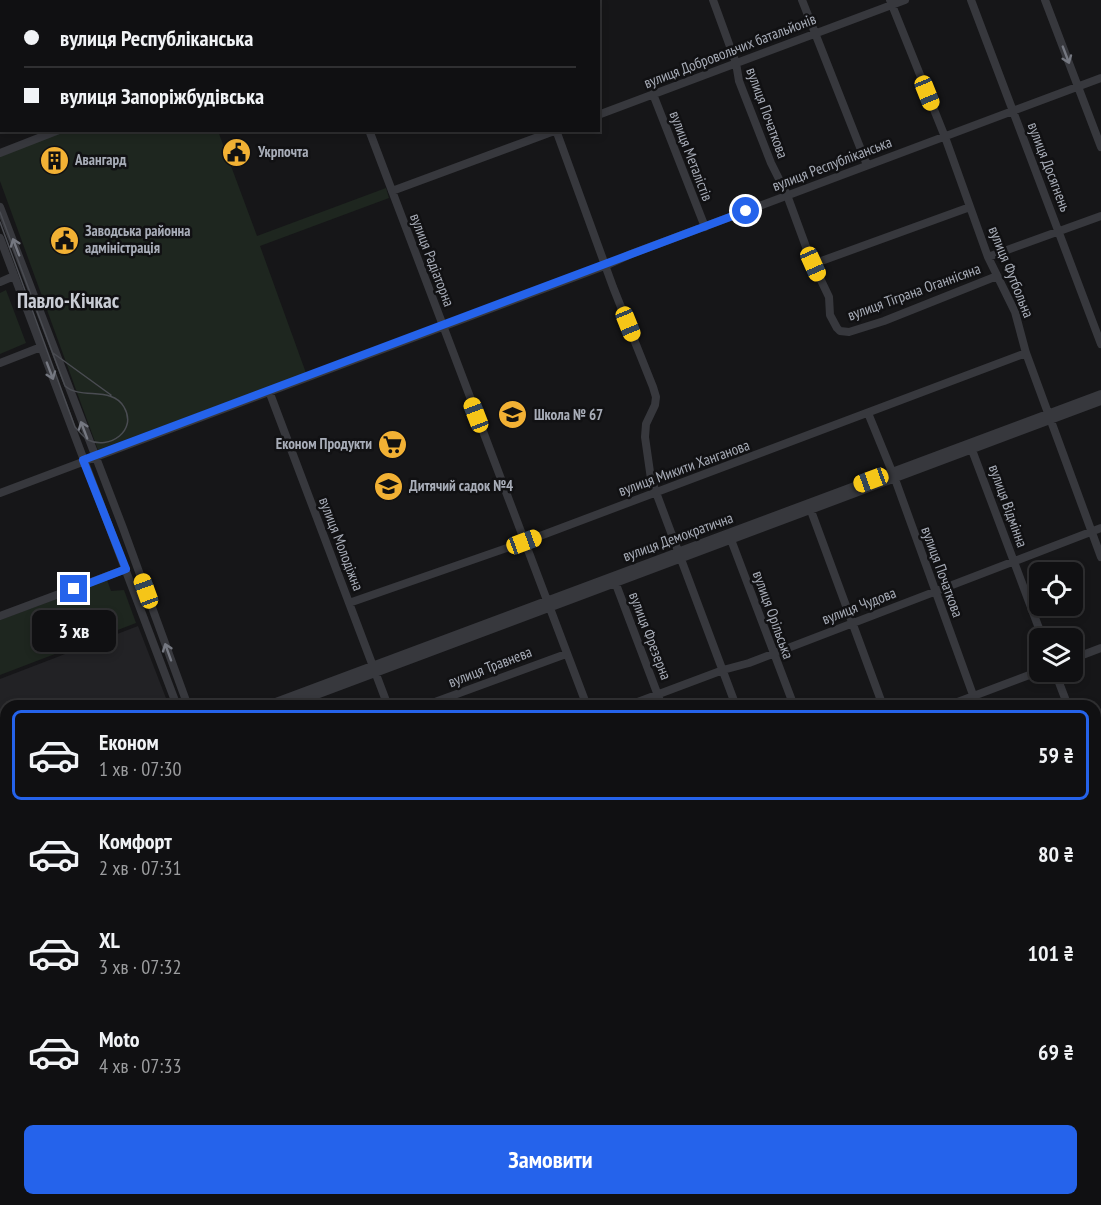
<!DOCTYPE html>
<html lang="uk">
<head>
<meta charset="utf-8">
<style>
	:root { --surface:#101012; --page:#1e1e20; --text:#f1f3f6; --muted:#9c9d9f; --line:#303032; --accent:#2563eb }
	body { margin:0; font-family:"PT Sans Narrow",sans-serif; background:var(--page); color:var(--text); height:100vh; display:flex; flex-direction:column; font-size:22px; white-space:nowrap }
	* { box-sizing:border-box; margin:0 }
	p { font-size:20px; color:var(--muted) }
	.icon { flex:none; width:33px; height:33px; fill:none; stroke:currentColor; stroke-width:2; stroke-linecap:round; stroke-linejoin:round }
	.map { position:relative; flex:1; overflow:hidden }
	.drawer { position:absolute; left:0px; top:700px; width:1101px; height:506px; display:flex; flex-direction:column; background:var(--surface); border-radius:18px 18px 0 0; box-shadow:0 3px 9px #0003,0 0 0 2px var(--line) }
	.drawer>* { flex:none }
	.banner { position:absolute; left:0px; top:0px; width:600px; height:132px; box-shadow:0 3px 9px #0003,0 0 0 2px var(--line); display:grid; align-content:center; height:132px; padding:0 24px; background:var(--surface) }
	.tools { position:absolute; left:1029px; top:562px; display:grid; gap:12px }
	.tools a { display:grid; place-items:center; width:54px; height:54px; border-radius:9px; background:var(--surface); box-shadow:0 3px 9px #0003,0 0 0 2px var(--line); font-size:30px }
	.end { position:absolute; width:27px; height:27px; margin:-14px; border:8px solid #2563eb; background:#fff; box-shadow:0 0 0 3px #fff }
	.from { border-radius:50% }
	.bubble { position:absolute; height:42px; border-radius:9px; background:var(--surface); box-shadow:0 3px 9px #0003,0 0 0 2px var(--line); font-size:20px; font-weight:800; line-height:42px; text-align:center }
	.car { position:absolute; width:18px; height:36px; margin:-18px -9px; border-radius:8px; box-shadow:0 0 4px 2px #0007; background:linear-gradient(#f5c518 24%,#345 0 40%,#f5c518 0 76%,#345 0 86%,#f5c518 0) }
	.banner b { display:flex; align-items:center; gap:21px; height:57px; font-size:22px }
	.banner b+b { border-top:2px solid var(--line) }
	.banner i { width:15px; height:15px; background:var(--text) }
	ul { padding:10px 0 0; list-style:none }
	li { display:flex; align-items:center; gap:18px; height:90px; margin:0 12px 9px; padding:0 12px; border:3px solid transparent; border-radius:9px }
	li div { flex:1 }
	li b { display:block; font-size:22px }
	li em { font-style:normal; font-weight:800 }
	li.current { border-color:var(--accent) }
	li>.icon { width:54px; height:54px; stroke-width:1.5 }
	.cta { display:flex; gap:12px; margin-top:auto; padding:12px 24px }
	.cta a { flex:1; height:69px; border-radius:9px; background:var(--accent); color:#fff; font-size:24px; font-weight:800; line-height:69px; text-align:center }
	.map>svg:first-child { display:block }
</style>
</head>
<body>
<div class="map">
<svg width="1101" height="1205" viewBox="0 0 1101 1205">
	<rect width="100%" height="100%" fill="#161618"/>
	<!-- built -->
	<path fill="#222225" d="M138 626 169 706H6V800L0 802V679Z"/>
	<!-- green -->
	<path fill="#1e261f" d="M60 131H218L257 236 386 188 389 198 260 246 306 373 98 450 0 181V155Z
		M6 290 26 343 0 354V293Z
		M107 580 111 591 124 590 136 623 0 675V620Z"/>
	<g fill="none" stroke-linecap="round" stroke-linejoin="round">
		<!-- minor -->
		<path stroke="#37383d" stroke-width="8" d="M509 0V2
			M713 0 736 63 739 81 771 163 787 195 809 255 829 297 830 315 837 328 840 331 849 332 884 321 997 276
			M802 0 867 165
			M890 0 945 137 988 257 1015 312 1026 353 1101 557
			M971 0 1101 344
			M1045 0 1101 147
			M399 2 403 0
			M653 94 705 227
			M598 115 905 0
			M369 130 587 706
			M556 130 613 287 653 387 656 397 655 405 646 424 645 437 651 479 736 706
			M0 153 59 130
			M392 191 557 130
			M0 207 123 528 188 706
			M0 238 177 706
			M988 257 1101 216
			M813 264 970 207
			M0 282 14 276
			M0 363 41 347
			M269 391 388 706
			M868 413 895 479 977 706
			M972 450 1043 639
			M0 493 607 265 631 254 1101 78
			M810 508 883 706
			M730 537 794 706
			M614 579 662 706
			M349 603 524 542 1026 353
			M0 616 126 569
			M1072 659 1101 648
			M1055 672 1068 706
			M265 706 1101 394
			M287 706 1101 401
			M424 706 566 654
			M627 706 723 670 749 663 1101 528
			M947 706 1040 671
			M1095 776 1101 791
			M0 807 6 804
			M0 816 6 813
			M0 867 6 865
			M1095 867 1101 864
			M0 944 6 941
			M1095 947 1101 942
			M1095 1011 1101 1024
			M0 1019 6 1018
			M1095 1045 1101 1042
			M0 1135 6 1134
			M118 1200 119 1205
			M469 1200 471 1205
			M634 1200 635 1205
			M259 1201 268 1200
			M167 1205 168 1200
			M372 1205 380 1200
			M492 1205 499 1200
			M598 1205 600 1200"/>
		<!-- tram -->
		<path stroke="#4a4c52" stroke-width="1.5" d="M0 212 65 386C81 400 112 386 124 407 138 431 109 450 88 440 83 437 79 431 75 427L0 222
			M53 353 111 395"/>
	</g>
	<!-- one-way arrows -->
	<defs><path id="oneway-shaft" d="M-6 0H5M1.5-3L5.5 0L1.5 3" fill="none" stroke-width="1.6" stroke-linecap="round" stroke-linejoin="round" transform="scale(1.5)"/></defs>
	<g stroke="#757881">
		<use href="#oneway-shaft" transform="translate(1066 55) rotate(69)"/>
		<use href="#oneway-shaft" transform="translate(16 247) rotate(-111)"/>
		<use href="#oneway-shaft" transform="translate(50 371) rotate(69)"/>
		<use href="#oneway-shaft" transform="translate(84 430) rotate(-111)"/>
		<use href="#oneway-shaft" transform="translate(168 652) rotate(-110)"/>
	</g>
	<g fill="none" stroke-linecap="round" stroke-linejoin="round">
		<!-- route -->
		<path stroke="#2563eb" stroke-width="8" d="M74 589 126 569 83 460 746 211"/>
	</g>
	<!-- icons -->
	<defs>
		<symbol id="civic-disc" viewBox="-11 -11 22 22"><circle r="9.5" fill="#f2b134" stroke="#111113"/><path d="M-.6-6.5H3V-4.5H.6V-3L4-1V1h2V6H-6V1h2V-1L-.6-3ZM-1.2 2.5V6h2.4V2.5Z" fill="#111"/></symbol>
		<symbol id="building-disc" viewBox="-11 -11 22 22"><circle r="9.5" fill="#f2b134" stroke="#111113"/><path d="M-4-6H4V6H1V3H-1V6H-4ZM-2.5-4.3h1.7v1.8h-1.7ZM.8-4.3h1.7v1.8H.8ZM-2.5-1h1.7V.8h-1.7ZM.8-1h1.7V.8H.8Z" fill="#111"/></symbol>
		<symbol id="school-disc" viewBox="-11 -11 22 22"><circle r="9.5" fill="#f2b134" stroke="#111113"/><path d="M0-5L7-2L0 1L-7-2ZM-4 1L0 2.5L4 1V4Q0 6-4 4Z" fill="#111"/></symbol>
		<symbol id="supermarket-disc" viewBox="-11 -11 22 22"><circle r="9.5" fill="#f2b134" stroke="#111113"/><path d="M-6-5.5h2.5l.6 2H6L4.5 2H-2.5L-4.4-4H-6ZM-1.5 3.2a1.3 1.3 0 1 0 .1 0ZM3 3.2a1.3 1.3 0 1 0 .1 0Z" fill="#111"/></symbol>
	</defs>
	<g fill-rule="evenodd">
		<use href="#civic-disc" x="220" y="136" width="33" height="33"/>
		<use href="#building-disc" x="38" y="144" width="33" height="33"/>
		<use href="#civic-disc" x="48" y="224" width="33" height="33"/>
		<use href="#school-disc" x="496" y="398" width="33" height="33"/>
		<use href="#supermarket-disc" x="376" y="428" width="33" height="33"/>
		<use href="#school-disc" x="372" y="470" width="33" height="33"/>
	</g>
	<g text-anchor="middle" stroke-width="5" stroke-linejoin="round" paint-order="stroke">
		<!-- street labels -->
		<g font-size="15" fill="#a8adb8" stroke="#111113">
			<text transform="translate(730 51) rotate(-21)" y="5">вулиця Добровольчих батальйонів</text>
			<text transform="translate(767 113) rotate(70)" y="5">вулиця Початкова</text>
			<text transform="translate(691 156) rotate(69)" y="5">вулиця Металістів</text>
			<text transform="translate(832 164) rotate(-21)" y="5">вулиця Республіканська</text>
			<text transform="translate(1049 167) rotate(69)" y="5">вулиця Досягнень</text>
			<text transform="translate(432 260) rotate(69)" y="5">вулиця Радіаторна</text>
			<text transform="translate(1011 272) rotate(68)" y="5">вулиця Футбольна</text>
			<text transform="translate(914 292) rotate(-20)" y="5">вулиця Тіграна Оганнісяна</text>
			<text transform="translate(684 468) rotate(-20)" y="5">вулиця Микити Ханганова</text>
			<text transform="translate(1008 506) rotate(70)" y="5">вулиця Відмінна</text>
			<text transform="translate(678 537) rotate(-20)" y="5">вулиця Демократична</text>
			<text transform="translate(341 544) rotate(69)" y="5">вулиця Молодіжна</text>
			<text transform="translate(942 572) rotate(70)" y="5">вулиця Початкова</text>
			<text transform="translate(859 606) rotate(-21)" y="5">вулиця Чудова</text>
			<text transform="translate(773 615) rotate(70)" y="5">вулиця Орільська</text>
			<text transform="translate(650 636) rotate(69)" y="5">вулиця Фрезерна</text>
			<text transform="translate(490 667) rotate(-21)" y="5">вулиця Травнева</text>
		</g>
		<!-- poi labels -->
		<g font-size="15" font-weight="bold" fill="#a8adb8" stroke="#111113" text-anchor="start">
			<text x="258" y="157">Укрпочта</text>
			<text x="75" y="165">Авангард</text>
			<text x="85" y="236">Заводська районна<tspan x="85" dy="17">адміністрація</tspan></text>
			<text x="534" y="420">Школа № 67</text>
			<text x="372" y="449" text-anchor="end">Економ Продукти</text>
			<text x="409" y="491">Дитячий садок №4</text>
		</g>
		<!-- district labels -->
		<g font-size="21" font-weight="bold" fill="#c9ccd4" stroke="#111113">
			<text x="68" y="308">Павло-Кічкас</text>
		</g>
	</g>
</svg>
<div class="tools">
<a><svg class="icon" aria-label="locate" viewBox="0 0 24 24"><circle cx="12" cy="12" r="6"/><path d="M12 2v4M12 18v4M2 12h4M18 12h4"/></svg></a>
<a><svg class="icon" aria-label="layers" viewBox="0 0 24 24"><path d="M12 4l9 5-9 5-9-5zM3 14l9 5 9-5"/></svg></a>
</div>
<i class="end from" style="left:746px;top:211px"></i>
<i class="end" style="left:74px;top:589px"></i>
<div class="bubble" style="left:32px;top:610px;width:84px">3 хв</div>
<i class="car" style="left:927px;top:93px;rotate:158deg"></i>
<i class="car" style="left:813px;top:264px;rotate:156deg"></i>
<i class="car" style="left:628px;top:324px;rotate:158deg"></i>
<i class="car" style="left:476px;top:415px;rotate:339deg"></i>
<i class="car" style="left:871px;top:480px;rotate:250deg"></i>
<i class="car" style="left:524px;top:542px;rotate:70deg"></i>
<i class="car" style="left:146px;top:591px;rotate:340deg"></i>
<div class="banner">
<b><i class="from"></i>вулиця Республіканська</b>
<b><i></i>вулиця Запоріжбудівська</b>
</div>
<section class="drawer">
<ul>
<li class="current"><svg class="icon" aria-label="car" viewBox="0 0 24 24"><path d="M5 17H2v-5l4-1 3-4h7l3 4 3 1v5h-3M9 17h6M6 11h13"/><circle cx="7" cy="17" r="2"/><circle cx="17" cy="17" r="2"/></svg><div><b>Економ</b><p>1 хв · 07:30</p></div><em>59 ₴</em></li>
<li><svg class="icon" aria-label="car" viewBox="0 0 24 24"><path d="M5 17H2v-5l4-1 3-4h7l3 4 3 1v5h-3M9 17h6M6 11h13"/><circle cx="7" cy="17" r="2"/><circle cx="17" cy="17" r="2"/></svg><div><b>Комфорт</b><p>2 хв · 07:31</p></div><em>80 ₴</em></li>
<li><svg class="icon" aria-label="car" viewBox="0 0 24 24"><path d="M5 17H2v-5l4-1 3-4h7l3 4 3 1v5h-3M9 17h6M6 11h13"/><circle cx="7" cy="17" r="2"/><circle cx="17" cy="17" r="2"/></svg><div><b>XL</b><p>3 хв · 07:32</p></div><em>101 ₴</em></li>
<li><svg class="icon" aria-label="car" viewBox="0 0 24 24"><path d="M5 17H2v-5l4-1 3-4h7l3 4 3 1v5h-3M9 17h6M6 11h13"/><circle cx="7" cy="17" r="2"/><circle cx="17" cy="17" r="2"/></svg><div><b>Moto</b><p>4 хв · 07:33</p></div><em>69 ₴</em></li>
</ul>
<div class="cta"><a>Замовити</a></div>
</section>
</div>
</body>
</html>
